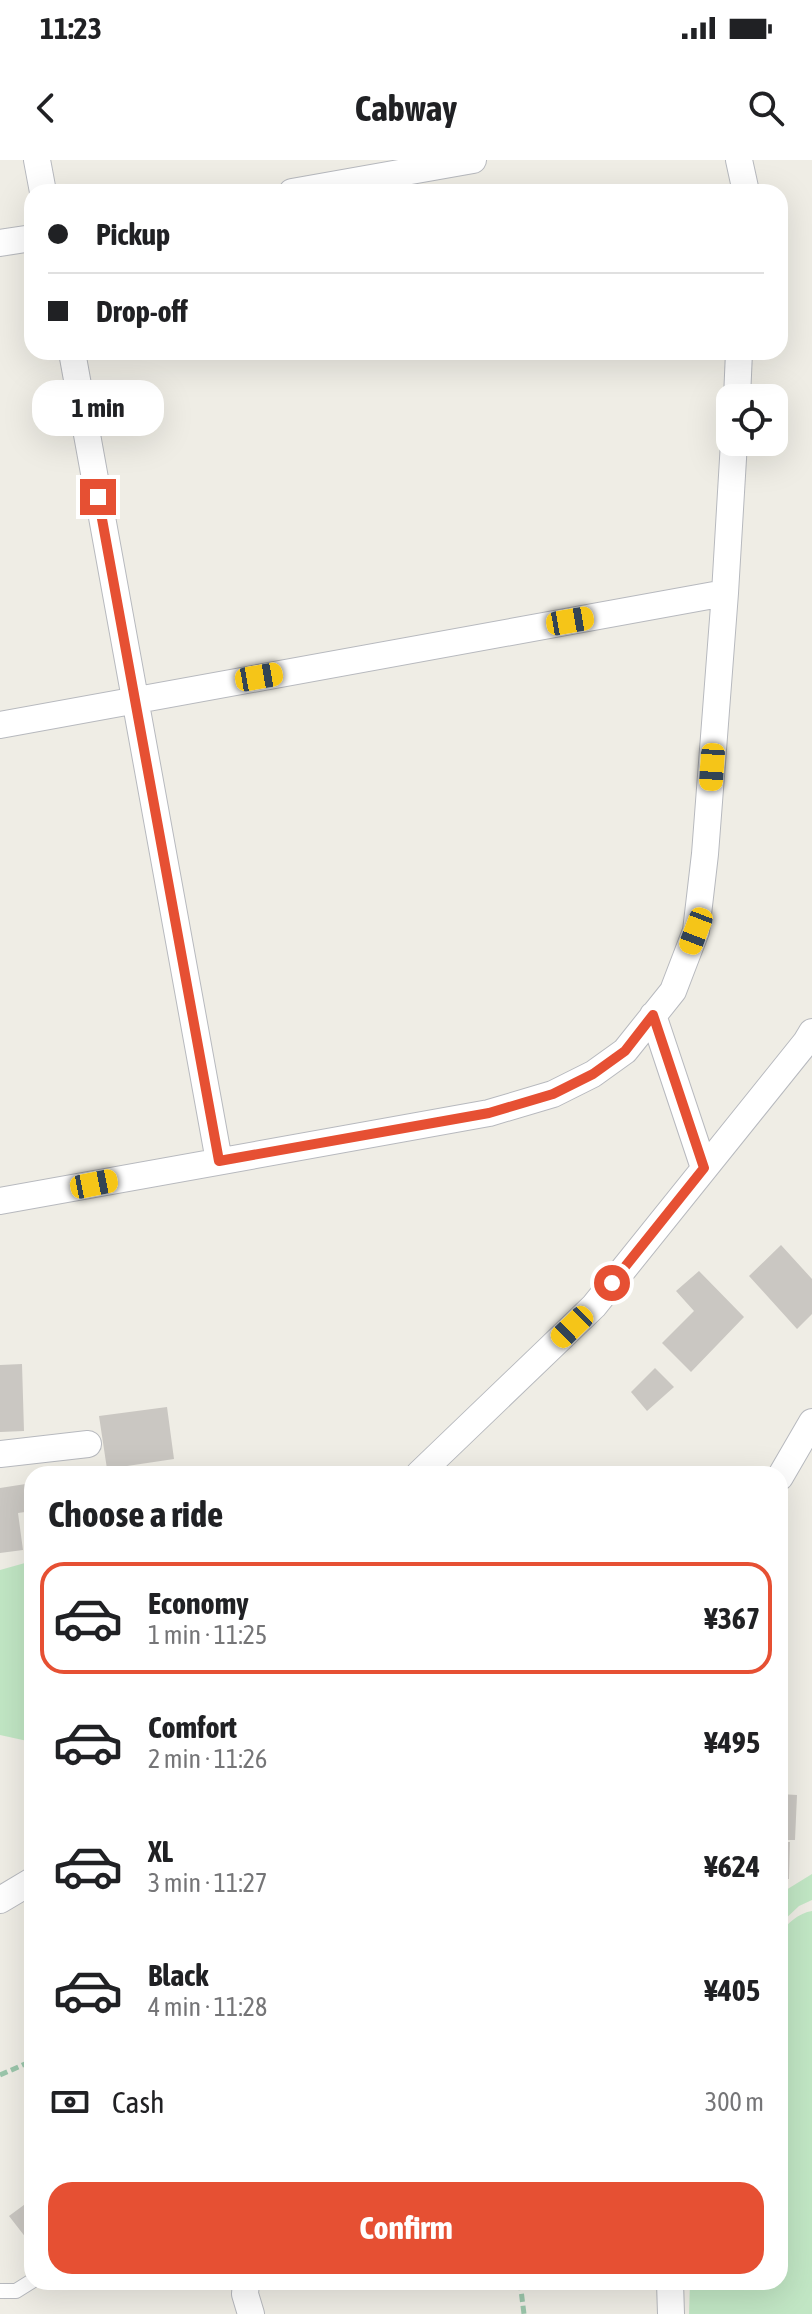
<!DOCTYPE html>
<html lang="en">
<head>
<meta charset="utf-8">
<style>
	:root { --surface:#fff; --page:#f6f6f6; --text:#202124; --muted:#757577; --line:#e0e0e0; --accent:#e65033 }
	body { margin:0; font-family:"Asap Condensed",sans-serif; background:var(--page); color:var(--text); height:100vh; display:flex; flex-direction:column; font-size:30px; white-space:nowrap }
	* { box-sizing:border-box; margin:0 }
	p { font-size:26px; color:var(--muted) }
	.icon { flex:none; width:44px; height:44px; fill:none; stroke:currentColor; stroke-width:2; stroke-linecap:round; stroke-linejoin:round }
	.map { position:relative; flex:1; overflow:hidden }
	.details { position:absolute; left:24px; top:1306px; width:764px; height:824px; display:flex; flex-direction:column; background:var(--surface); border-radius:24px; box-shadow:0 8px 32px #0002 }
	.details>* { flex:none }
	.hud { position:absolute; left:24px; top:24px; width:764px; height:176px; border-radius:24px; box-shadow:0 8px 32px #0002; display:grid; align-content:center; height:176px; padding:0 24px; background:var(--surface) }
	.tools { position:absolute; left:716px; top:224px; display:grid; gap:16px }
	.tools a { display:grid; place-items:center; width:72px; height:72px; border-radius:16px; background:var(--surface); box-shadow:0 8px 32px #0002; font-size:40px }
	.end { position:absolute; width:36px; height:36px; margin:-18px; border:10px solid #e65033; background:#fff; box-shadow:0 0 0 4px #fff }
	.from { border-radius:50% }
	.bubble { position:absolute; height:56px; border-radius:24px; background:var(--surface); box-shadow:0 8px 32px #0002; font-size:26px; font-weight:700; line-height:56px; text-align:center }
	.car { position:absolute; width:24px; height:48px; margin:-24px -12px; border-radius:10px; box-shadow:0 0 6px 2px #0007; background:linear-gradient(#f5c518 24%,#345 0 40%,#f5c518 0 76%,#345 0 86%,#f5c518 0) }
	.hud b { display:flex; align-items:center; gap:28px; height:76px; font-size:30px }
	.hud b+b { border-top:2px solid var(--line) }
	.hud i { width:20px; height:20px; background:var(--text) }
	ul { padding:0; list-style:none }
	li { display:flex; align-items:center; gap:24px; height:112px; margin:0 16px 12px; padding:0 8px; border:4px solid transparent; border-radius:24px }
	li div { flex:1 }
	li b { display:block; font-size:30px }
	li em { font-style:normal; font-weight:700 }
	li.on { border-color:var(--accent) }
	li>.icon { width:72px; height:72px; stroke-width:1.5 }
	h2 { padding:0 24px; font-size:36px; line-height:96px }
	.pay { display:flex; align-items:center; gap:20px; height:88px; padding:0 24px; font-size:30px }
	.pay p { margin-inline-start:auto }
	.action { display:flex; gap:16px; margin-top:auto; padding:16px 24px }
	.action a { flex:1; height:92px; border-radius:24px; background:var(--accent); color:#fff; font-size:32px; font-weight:700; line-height:92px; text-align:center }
	.status { display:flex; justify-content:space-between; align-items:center; height:56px; padding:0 40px; background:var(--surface); direction:ltr }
	.status svg { height:22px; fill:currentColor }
	header { display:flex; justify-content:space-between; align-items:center; height:104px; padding:0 24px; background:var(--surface); font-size:36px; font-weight:700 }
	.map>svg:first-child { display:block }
</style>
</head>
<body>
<div class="status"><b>11:23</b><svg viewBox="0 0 49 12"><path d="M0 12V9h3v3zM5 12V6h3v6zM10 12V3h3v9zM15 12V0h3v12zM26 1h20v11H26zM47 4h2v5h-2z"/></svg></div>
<header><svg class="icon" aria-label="back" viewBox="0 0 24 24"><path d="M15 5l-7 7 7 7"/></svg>Cabway<svg class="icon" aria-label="search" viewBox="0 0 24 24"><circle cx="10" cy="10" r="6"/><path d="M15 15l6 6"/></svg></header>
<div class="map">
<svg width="812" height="2154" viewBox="0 0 812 2154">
	<rect width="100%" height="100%" fill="#efede5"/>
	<!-- green -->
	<path fill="#c1e6c4" d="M32 1401V1582L0 1575V1410Z
		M812 1714V1740L799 1746 780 1764V1730H786Z
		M812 1751V2154H689L690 2122H780V1774C787 1763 799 1753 812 1751Z"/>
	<!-- building -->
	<path fill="#cac7c2" d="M781 1085 812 1119V1154L797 1169 749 1116Z
		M699 1111 744 1157 691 1212 662 1183 694 1151 676 1131Z
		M22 1204 24 1271 0 1272V1205Z
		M655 1208 674 1227 647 1251 631 1232Z
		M167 1247 174 1299 107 1309 99 1256Z
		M32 1323V1351L18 1353 23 1390 0 1393V1328Z
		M780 1634 797 1635 795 1680H780Z
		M780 1682H790L789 1719H780Z
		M32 2039V2081L30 2083 9 2056Z"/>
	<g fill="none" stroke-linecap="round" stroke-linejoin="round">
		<defs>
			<path id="lane" d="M0 2131H16L32 2121"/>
			<path id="street" d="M37 0 43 32
				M739 0 746 32
				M292 32 473 0
				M0 83 32 78
				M72 192 219 1001
				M737 238 739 192
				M0 565 725 433
				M653 855 704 1008
				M0 1041 489 953 553 934 593 914 625 891 673 831 696 771 705 694 725 433 734 282
				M0 1294 88 1284
				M419 1314 594 1146 806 882 812 872
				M780 1317 812 1262
				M0 1740 32 1721
				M246 2122 245 2134 251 2154
				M670 2122 671 2154"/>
		</defs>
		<!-- lane casing -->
		<use href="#lane" stroke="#b7b9be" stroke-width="16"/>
		<!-- street casing -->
		<use href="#street" stroke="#b7b9be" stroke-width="28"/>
		<!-- path -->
		<path stroke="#9bc6ab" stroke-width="5" stroke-dasharray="8 4" stroke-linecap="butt" d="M0 1915 25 1904
			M520 2122 524 2154"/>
		<!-- lane -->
		<use href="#lane" stroke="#fff" stroke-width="14"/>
		<!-- street -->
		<use href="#street" stroke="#fff" stroke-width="26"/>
	</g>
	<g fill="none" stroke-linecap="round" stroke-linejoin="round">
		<!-- route -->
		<path stroke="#e65033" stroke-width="10" d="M98 337 219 1001 489 953 553 934 593 914 625 891 653 855 704 1008 612 1123"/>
	</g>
</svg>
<div class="tools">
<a><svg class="icon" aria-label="locate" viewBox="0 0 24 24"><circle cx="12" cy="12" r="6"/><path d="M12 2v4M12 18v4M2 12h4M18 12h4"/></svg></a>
</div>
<i class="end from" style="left:612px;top:1123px"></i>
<i class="end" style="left:98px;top:337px"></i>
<div class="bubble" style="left:32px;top:220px;width:132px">1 min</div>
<i class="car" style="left:570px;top:461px;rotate:80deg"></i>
<i class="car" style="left:259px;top:517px;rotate:80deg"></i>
<i class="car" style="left:712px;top:607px;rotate:184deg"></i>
<i class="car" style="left:696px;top:771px;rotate:201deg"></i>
<i class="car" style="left:94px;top:1024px;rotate:79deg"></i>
<i class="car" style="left:572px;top:1167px;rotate:226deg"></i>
<div class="hud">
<b><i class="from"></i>Pickup</b>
<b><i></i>Drop-off</b>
</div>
<section class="details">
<h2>Choose a ride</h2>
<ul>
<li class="on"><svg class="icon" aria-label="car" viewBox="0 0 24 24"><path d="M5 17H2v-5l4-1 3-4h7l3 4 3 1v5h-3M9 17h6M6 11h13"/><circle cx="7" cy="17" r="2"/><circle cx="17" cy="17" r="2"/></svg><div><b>Economy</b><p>1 min · 11:25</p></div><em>¥367</em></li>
<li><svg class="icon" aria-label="car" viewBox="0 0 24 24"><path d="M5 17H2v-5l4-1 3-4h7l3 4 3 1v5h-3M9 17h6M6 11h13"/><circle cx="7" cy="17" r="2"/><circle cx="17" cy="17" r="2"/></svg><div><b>Comfort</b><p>2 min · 11:26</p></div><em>¥495</em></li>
<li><svg class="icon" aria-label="car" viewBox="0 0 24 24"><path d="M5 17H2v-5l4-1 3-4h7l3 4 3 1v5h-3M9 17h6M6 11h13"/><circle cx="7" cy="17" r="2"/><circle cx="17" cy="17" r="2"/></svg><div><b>XL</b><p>3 min · 11:27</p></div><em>¥624</em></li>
<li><svg class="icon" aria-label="car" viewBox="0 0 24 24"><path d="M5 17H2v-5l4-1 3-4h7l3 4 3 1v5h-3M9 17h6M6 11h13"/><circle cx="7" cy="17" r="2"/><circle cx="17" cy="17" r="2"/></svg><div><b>Black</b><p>4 min · 11:28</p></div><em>¥405</em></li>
</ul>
<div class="pay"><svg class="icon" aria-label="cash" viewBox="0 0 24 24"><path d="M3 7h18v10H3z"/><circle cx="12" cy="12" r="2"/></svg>Cash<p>300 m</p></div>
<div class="action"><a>Confirm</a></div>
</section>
</div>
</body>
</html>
